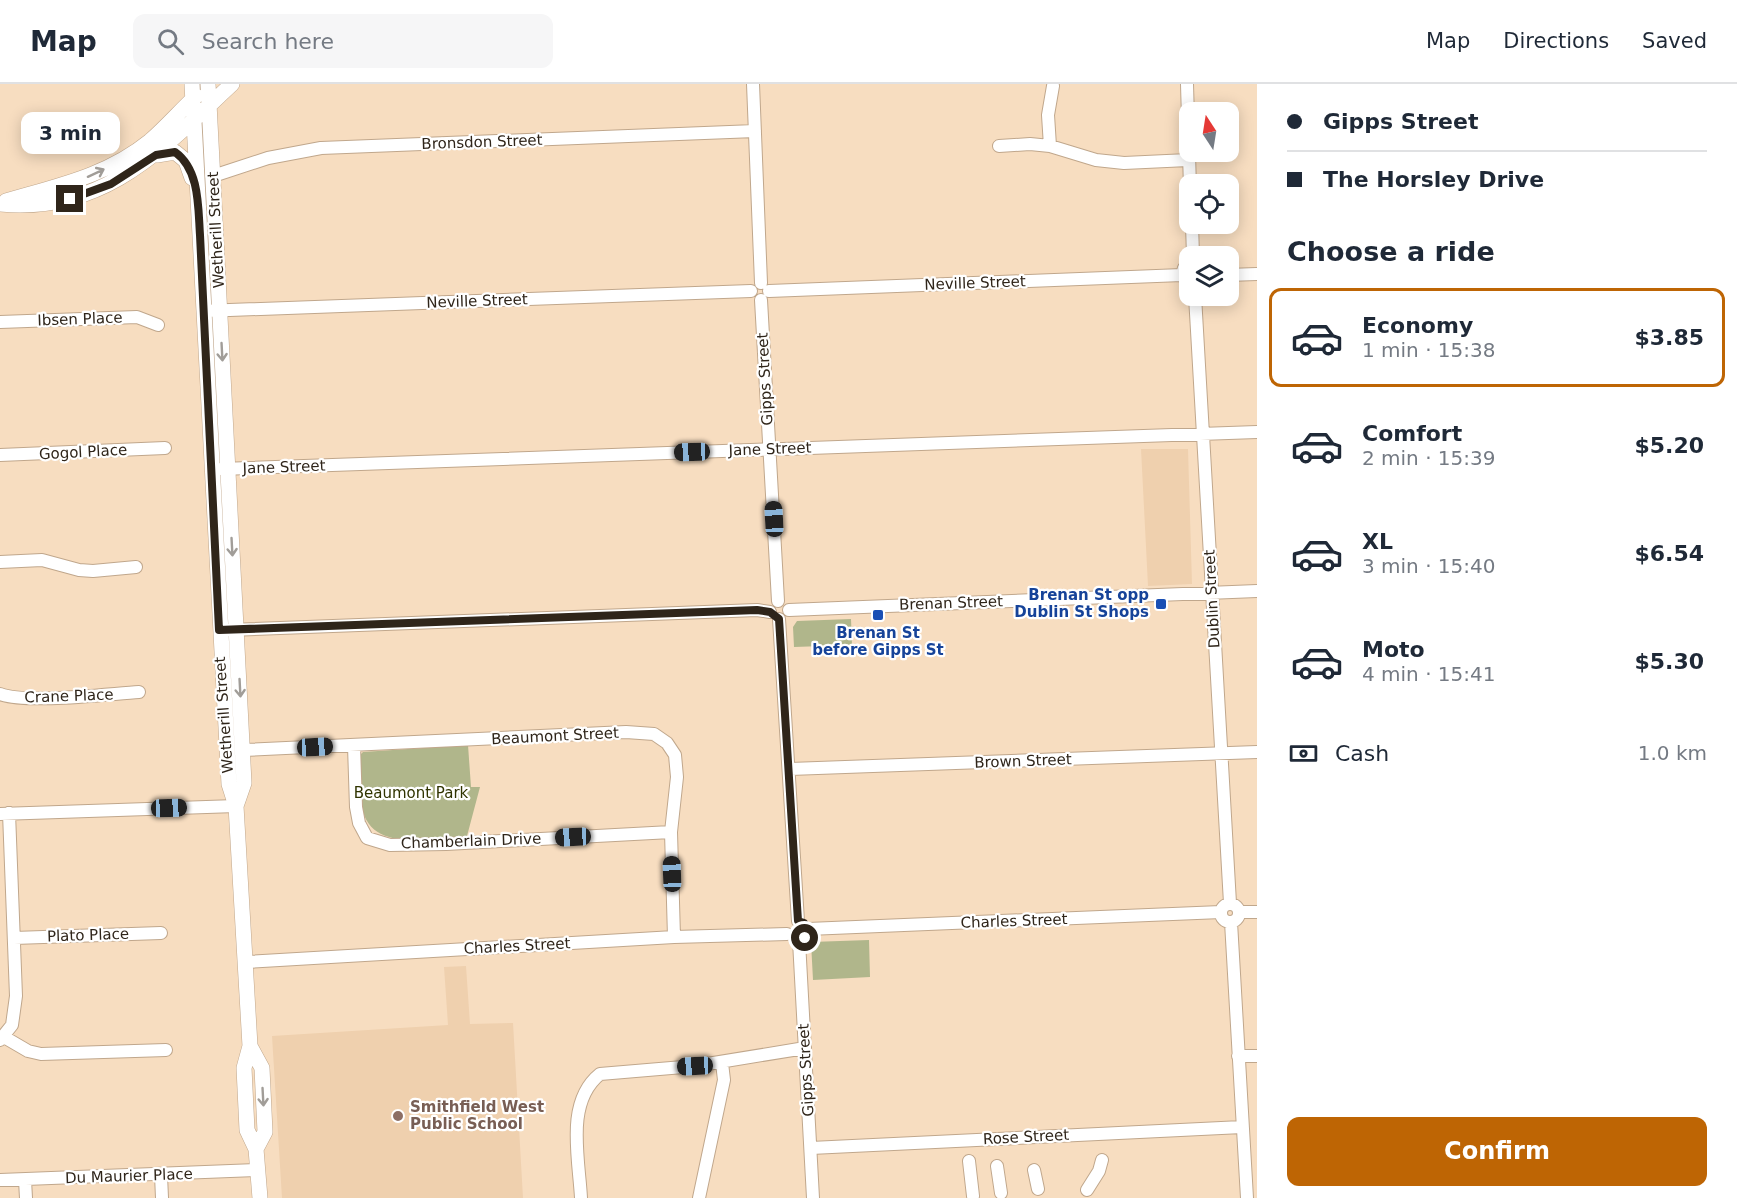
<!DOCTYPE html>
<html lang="en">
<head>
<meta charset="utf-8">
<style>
	:root { --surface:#fff; --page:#f6f6f7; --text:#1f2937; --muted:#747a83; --line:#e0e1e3; --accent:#be6504 }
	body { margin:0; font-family:"DejaVu Sans",sans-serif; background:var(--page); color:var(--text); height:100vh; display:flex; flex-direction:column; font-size:22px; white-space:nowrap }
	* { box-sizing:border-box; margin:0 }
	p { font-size:20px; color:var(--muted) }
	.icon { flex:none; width:33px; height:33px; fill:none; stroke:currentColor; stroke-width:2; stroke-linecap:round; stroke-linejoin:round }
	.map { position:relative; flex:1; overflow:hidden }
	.side { display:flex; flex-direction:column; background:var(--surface); width:480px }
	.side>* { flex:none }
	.top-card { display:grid; align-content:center; height:132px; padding:0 30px; background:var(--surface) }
	.needle { width:39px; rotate:348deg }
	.controls { position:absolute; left:1179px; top:18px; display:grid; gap:12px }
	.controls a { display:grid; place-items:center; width:60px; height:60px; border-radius:12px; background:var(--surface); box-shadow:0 3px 15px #0003; font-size:30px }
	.end { position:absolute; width:27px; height:27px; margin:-14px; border:8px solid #2f251a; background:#fff; box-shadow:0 0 0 3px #fff }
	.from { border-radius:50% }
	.bubble { position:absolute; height:42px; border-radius:12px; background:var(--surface); box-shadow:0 3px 15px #0003; font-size:20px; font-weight:700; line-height:42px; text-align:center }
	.car { position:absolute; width:18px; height:36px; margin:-18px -9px; border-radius:8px; box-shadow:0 0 4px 2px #0007; background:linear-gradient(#222 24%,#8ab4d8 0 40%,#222 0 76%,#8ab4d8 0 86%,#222 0) }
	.top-card b { display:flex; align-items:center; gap:21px; height:57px; font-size:22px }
	.top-card b+b { border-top:2px solid var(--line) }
	.top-card i { width:15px; height:15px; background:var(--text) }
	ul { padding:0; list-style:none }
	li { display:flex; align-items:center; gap:18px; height:99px; margin:0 12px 9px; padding:0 18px; border:3px solid transparent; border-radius:12px }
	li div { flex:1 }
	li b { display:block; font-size:22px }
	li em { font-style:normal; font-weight:700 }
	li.current { border-color:var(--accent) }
	li>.icon { width:54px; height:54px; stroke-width:1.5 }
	h2 { padding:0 30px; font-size:27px; line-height:72px }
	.pay { display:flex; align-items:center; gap:15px; height:66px; padding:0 30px; font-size:22px }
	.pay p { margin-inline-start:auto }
	.action { display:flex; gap:12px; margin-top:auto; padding:12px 30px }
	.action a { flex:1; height:69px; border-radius:12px; background:var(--accent); color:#fff; font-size:24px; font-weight:700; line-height:69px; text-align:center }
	header { display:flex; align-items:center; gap:36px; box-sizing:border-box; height:84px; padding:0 30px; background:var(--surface); border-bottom:2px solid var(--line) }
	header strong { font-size:28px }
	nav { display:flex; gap:33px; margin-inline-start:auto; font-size:21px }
	.search { width:420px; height:54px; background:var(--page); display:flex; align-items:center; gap:15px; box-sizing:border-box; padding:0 21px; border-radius:12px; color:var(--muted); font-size:22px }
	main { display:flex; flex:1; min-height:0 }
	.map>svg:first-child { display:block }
</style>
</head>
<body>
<header>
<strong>Map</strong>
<div class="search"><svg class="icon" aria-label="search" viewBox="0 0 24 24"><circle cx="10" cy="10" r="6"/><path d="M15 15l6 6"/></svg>Search here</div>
<nav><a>Map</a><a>Directions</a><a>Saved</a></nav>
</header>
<main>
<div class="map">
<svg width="1257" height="1114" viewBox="0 0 1257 1114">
	<rect width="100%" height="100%" fill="#f7ddc0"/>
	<!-- built -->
	<path fill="#efd0ae" d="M1141 365H1188L1192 500 1148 502Z
		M466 882 470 940 513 939 523 1114H282L272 952 448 941 444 883Z"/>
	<!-- park -->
	<path fill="#b0b68b" d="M851 535 852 561 794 563 793 543 797 537Z
		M468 661 471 703H480L467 752C434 754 370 770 362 723 359 707 360 689 359 672L363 668Z
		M869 856 870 893 813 896 811 858Z"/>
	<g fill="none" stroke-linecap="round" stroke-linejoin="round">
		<defs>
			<path id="minor" d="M753 0 761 199
				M1187 0 1190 104
				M999 62 1030 60 1050 62 1096 76 1124 79 1188 76
				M1050 62 1048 31 1053 2
				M213 92 268 74 321 64 755 47
				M1192 140 1193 172
				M1190 180 1184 184 1182 191 1190 202
				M1228 191 1257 190
				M769 207 1182 191
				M1195 212 1230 819
				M761 216 778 517
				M203 227 751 207
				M0 238 137 233 158 241
				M0 371 165 364
				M221 385 1257 348
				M0 478 42 476 79 486 93 487 136 483
				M789 526 1257 507
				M779 535 798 837
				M229 546 757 526 770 528
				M0 610C27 620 107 610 139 608
				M354 662 356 723 359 739 367 754 390 761 446 760 671 748
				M243 666 626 648 654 650 667 659 675 671 677 693 671 748 674 853
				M790 685 1257 668
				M0 730 236 722
				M1221 829a9 9 0 1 1 18 0a9 9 0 1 1-18 0Z
				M1239 828H1257
				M1231 838 1247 1114
				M808 845 1221 828
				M14 854 161 849
				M799 857 813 1114
				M246 878 674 853 787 850
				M4 953 28 967 41 970 166 966
				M0 956 12 941 16 912 9 729
				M1238 972H1257
				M811 1064 1242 1043
				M969 1077 973 1112
				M997 1082 1001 1109
				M1034 1086 1038 1105
				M161 1091 162 1114
				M0 1096 258 1086
				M25 1096 26 1114
				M1087 1106 1099 1087 1102 1076
				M581 1114C579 1074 565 1018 600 990L695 982 805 964
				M699 1114 724 996 722 979"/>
			<path id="major" d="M192 0 229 700 236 722 250 962 244 984 247 1046 256 1065 260 1114
				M208 0 244 699 236 722
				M157 71 175 68 186 77 192 94
				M6 117C57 102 107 92 150 57 166 43 180 27 196 12
				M0 120C104 130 162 65 232 0
				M250 962 262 984 265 1048 256 1065"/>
		</defs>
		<!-- minor casing -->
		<use href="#minor" stroke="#c0a78c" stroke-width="14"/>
		<!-- major casing -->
		<use href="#major" stroke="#c0a78c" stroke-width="16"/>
		<!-- minor -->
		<use href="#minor" stroke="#fff" stroke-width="12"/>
		<!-- major -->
		<use href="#major" stroke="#fff" stroke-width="15"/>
	</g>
	<!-- one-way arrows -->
	<defs><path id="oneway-shaft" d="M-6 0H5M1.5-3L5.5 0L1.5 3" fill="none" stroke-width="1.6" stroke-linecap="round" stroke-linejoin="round" transform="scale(1.5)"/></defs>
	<g stroke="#a19d98">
		<use href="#oneway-shaft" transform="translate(96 89) rotate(-25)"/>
		<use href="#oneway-shaft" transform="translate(222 268) rotate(87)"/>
		<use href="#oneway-shaft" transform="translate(232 463) rotate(87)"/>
		<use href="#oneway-shaft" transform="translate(240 604) rotate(87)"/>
		<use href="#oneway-shaft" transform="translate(263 1013) rotate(87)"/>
	</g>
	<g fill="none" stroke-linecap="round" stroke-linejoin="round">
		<!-- route -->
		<path stroke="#2f251a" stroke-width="8" d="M70 115 111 100 156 71 175 68C200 86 198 123 200 151L219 546 757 526 770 528 779 535 798 837 804 839 808 845 805 854"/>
	</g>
	<!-- markers -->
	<g fill="#1a4fb4" stroke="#fff" stroke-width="2">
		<rect x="1155" y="514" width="12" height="12" rx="3"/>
		<rect x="872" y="525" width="12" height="12" rx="3"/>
	</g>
	<circle fill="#8d6e63" stroke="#fff" stroke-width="2" cx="398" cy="1032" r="6"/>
	<g text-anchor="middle" stroke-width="4.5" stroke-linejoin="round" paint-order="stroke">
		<!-- street labels -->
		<g font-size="15" fill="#2f251a" stroke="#fff">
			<text transform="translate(482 58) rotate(-2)" y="5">Bronsdon Street</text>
			<text transform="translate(216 146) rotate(-93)" y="5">Wetherill Street</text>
			<text transform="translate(975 199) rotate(-2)" y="5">Neville Street</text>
			<text transform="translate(477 217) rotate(-2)" y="5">Neville Street</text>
			<text transform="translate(80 235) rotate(-2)" y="5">Ibsen Place</text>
			<text transform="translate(765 295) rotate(-93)" y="5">Gipps Street</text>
			<text transform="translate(770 365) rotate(-2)" y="5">Jane Street</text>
			<text transform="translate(83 368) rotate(-3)" y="5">Gogol Place</text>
			<text transform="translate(284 383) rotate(-2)" y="5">Jane Street</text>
			<text transform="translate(1212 515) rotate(-93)" y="5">Dublin Street</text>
			<text transform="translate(951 519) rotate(-2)" y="5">Brenan Street</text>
			<text transform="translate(69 612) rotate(-2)" y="5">Crane Place</text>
			<text transform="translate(224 631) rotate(-94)" y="5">Wetherill Street</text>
			<text transform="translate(555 652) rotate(-3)" y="5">Beaumont Street</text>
			<text transform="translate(1023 677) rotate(-2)" y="5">Brown Street</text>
			<text transform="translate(471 757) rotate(-2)" y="5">Chamberlain Drive</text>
			<text transform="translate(1014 837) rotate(-2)" y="5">Charles Street</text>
			<text transform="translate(88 851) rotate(-2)" y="5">Plato Place</text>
			<text transform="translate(517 862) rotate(-3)" y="5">Charles Street</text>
			<text transform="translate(806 986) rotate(-93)" y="5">Gipps Street</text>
			<text transform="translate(1026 1053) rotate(-3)" y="5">Rose Street</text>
			<text transform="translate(129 1092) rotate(-2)" y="5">Du Maurier Place</text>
		</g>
		<!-- transit labels -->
		<g font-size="15" font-weight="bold" fill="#164399" stroke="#fff" text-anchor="end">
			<text x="1149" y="516">Brenan St opp<tspan x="1149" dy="17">Dublin St Shops</tspan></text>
			<text x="878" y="554" text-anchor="middle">Brenan St<tspan x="878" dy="17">before Gipps St</tspan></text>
		</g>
		<!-- park labels -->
		<g font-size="15" fill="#303400" stroke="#fff">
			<text x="411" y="714">Beaumont Park</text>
		</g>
		<!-- education labels -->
		<g font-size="15" font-weight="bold" fill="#785e54" stroke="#fff" text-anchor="start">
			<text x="410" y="1028">Smithfield West<tspan x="410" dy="17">Public School</tspan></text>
		</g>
	</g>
</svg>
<div class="controls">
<a><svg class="needle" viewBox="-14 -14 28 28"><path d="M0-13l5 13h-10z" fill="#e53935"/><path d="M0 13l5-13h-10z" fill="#747a83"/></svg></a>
<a><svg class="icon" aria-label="locate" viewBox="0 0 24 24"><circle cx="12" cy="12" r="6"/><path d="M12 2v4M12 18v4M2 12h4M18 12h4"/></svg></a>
<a><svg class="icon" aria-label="layers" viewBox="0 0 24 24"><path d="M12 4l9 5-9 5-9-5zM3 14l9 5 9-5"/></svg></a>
</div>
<i class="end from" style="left:805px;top:854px"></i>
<i class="end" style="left:70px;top:115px"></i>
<div class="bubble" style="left:21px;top:28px;width:99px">3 min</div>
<i class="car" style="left:692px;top:368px;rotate:268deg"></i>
<i class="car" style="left:774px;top:435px;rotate:357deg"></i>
<i class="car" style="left:315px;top:663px;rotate:87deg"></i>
<i class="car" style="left:169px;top:724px;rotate:88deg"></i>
<i class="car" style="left:573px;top:753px;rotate:267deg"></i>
<i class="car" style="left:672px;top:790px;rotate:358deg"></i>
<i class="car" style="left:695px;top:982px;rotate:267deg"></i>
</div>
<section class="side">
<div class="top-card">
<b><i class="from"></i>Gipps Street</b>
<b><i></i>The Horsley Drive</b>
</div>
<h2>Choose a ride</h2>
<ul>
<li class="current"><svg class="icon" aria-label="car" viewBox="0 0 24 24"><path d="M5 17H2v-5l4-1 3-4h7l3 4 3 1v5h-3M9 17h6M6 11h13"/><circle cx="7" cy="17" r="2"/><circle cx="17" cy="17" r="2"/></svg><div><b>Economy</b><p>1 min · 15:38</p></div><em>$3.85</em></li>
<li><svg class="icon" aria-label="car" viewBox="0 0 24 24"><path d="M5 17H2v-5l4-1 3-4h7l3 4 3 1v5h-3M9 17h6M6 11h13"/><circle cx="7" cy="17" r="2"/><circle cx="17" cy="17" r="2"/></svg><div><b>Comfort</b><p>2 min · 15:39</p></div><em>$5.20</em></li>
<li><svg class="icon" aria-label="car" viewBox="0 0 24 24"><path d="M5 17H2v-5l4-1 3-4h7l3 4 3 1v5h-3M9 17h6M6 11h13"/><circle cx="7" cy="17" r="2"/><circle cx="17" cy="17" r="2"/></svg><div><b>XL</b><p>3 min · 15:40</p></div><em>$6.54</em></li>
<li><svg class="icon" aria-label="car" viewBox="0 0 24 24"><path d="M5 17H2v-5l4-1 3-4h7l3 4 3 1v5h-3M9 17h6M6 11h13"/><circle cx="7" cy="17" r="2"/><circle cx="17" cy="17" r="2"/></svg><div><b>Moto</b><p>4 min · 15:41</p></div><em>$5.30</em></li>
</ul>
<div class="pay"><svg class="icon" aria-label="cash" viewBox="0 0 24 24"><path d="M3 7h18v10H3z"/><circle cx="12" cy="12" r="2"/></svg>Cash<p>1.0 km</p></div>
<div class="action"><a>Confirm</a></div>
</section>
</main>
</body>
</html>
